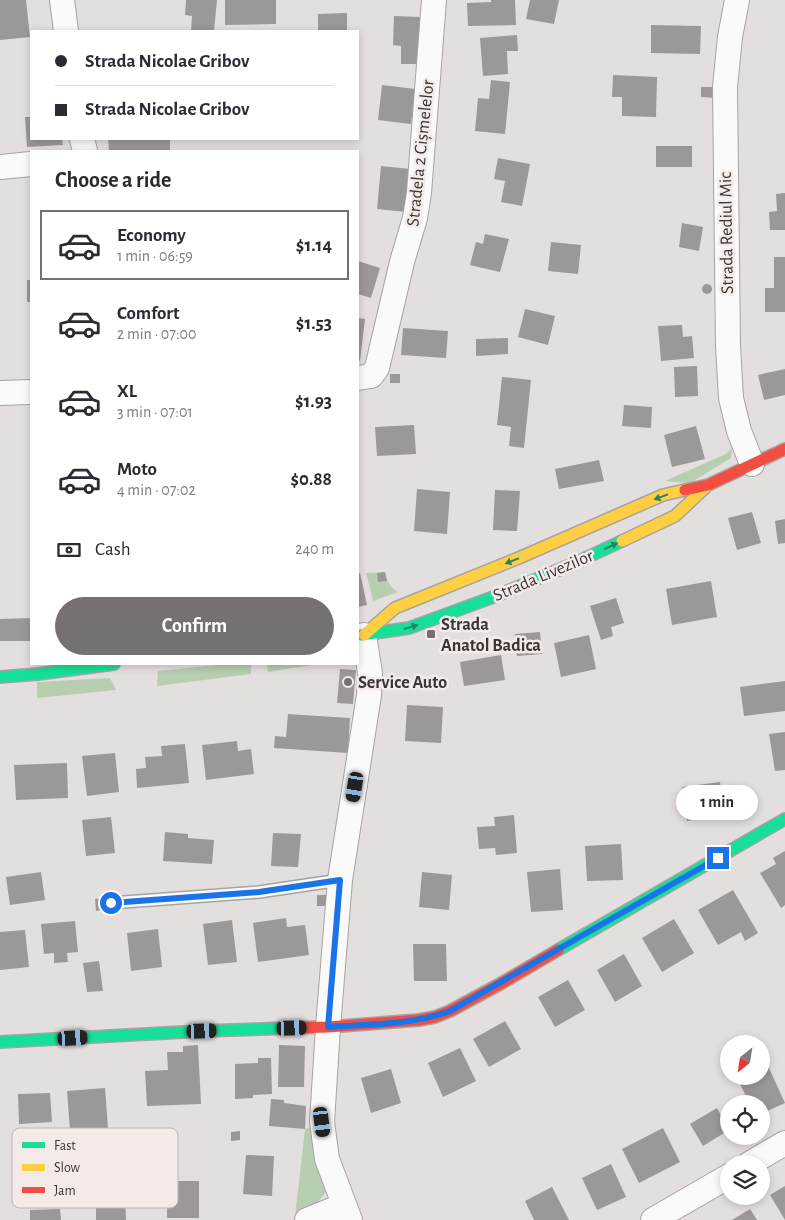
<!DOCTYPE html>
<html lang="en">
<head>
<meta charset="utf-8">
<style>
	:root { --surface:#fff; --page:#f2f2f3; --text:#2b2b33; --muted:#7c7c81; --line:#e1e1e2; --accent:#747170 }
	body { margin:0; font-family:"Alegreya Sans",sans-serif; background:var(--page); color:var(--text); height:100vh; display:flex; flex-direction:column; font-size:19px; white-space:nowrap }
	* { box-sizing:border-box; margin:0 }
	p { font-size:16px; color:var(--muted) }
	.icon { flex:none; width:28px; height:28px; fill:none; stroke:currentColor; stroke-width:2; stroke-linecap:round; stroke-linejoin:round }
	.map { position:relative; flex:1; overflow:hidden }
	.drawer { position:absolute; left:30px; top:150px; width:329px; height:515px; display:flex; flex-direction:column; background:var(--surface); border-radius:0px; box-shadow:0 2px 8px #0003 }
	.drawer>* { flex:none }
	.guide { position:absolute; left:30px; top:30px; width:329px; height:110px; border-radius:0px; box-shadow:0 2px 8px #0003; display:grid; align-content:center; height:110px; padding:0 25px; background:var(--surface) }
	.needle { width:32px; rotate:210deg }
	.buttons { position:absolute; left:720px; top:1035px; display:grid; gap:10px }
	.buttons a { display:grid; place-items:center; width:50px; height:50px; border-radius:50%; background:var(--surface); box-shadow:0 2px 8px #0003; font-size:25px }
	.end { position:absolute; width:22px; height:22px; margin:-11px; border:6px solid #1a73e8; background:#fff; box-shadow:0 0 0 2px #fff }
	.from { border-radius:50% }
	.bubble { position:absolute; height:35px; border-radius:18px; background:var(--surface); box-shadow:0 2px 8px #0003; font-size:16px; font-weight:700; line-height:35px; text-align:center }
	.car { position:absolute; width:15px; height:30px; margin:-15px -8px; border-radius:6px; box-shadow:0 0 4px 1px #0007; background:linear-gradient(#222 24%,#8ab4d8 0 40%,#222 0 76%,#8ab4d8 0 86%,#222 0) }
	.guide b { display:flex; align-items:center; gap:18px; height:48px; font-size:19px }
	.guide b+b { border-top:1px solid var(--line) }
	.guide i { width:12px; height:12px; background:var(--text) }
	ul { padding:0; list-style:none }
	li { display:flex; align-items:center; gap:15px; height:70px; margin:0 10px 8px; padding:0 15px; border:2px solid transparent; border-radius:0px }
	li div { flex:1 }
	li b { display:block; font-size:19px }
	li em { font-style:normal; font-weight:700 }
	li.active { border-color:var(--accent) }
	li>.icon { width:45px; height:45px; stroke-width:1.5 }
	h2 { padding:0 25px; font-size:22px; line-height:60px }
	.pay { display:flex; align-items:center; gap:12px; height:55px; padding:0 25px; font-size:19px }
	.pay p { margin-inline-start:auto }
	.button { display:flex; gap:10px; margin-top:auto; padding:10px 25px }
	.button a { flex:1; height:58px; border-radius:30px; background:var(--accent); color:#fff; font-size:20px; font-weight:700; line-height:58px; text-align:center }
	.map>svg:first-child { display:block }
</style>
</head>
<body>
<div class="map">
<svg width="785" height="1220" viewBox="0 0 785 1220">
	<rect width="100%" height="100%" fill="#e3dfde"/>
	<!-- green -->
	<path fill="#b7ceb1" d="M732 443 731 458 690 483 665 481 726 454 731 449Z
		M385 572C387 581 389 587 398 592L373 601 366 573Z
		M227 664H251V674L157 686 158 671Z
		M267 664H318L268 672Z
		M110 678 116 690 37 698V682Z
		M311 1127 326 1192 314 1207 295 1217 305 1129Z"/>
	<!-- building -->
	<path fill="#9c9897" d="M0 0H26L30 37 0 40Z
		M186 0H217L214 31H191L192 16 185 15Z
		M225 0H276V24L225 25Z
		M491 0H515L516 25 468 26 467 3 491 2Z
		M530 0H559L554 24 526 19Z
		M347 13V31H318V14Z
		M394 16 420 17 418 64H401V46L393 45Z
		M651 25 701 26 700 54 651 53Z
		M517 35 518 51H507L508 74 483 76 480 38Z
		M613 75 657 77 656 117 622 116V97H612Z
		M491 80 510 82 505 134 475 131 478 98 489 99Z
		M382 85 415 89 411 124 378 120Z
		M701 87H717L716 98 701 97Z
		M25 117H31V139H62L63 145 27 147Z
		M108 139H170V151H109Z
		M656 146H692V167H656Z
		M498 158 530 164 522 206 501 202 505 181 494 179Z
		M381 166 410 169 406 212 377 209Z
		M785 193V230H770L769 212 777 211 776 194Z
		M682 223 703 227 699 251 679 247Z
		M485 234 509 239 500 272 470 265 476 242 483 244Z
		M551 242 581 245 578 274 548 271Z
		M774 257H785V312H765V288H774Z
		M358 261 380 268 371 298 358 294Z
		M27 280H31V302H27Z
		M702 289a5 5 0 1 1 10 0a5 5 0 1 1-10 0Z
		M525 309 555 316 548 345 518 337Z
		M358 318 365 319 360 361 358 360Z
		M682 325 683 337 692 336 694 358 661 361 658 326Z
		M403 328 448 331 446 358 401 355Z
		M508 338V354L476 356V339Z
		M697 366 698 396 675 397 674 367Z
		M785 369V395L764 400 758 375Z
		M390 374H400V383H390Z
		M502 377 531 380 524 448 509 446 511 427 497 425Z
		M624 405 652 407 651 428 622 426Z
		M414 425 416 454 377 456 375 427Z
		M696 426 705 459 672 467 664 435Z
		M599 460 604 481 559 489 555 469Z
		M417 489 450 492 447 534 414 531Z
		M495 490 520 491 517 531 493 530Z
		M752 512 761 543 737 550 728 518Z
		M785 519V543L778 544 775 521Z
		M385 572 387 581 378 582 377 573Z
		M358 573H360L367 605 358 607Z
		M711 581 717 617 672 625 666 589Z
		M616 598 624 623 611 627 613 636 601 640 590 606Z
		M31 618V641H0V619Z
		M540 632 542 654 517 656 515 634Z
		M589 635 596 669 561 677 554 643Z
		M501 655 505 680 464 686 460 662Z
		M340 669 356 670 353 704 337 703Z
		M785 681V711L744 716 740 687Z
		M407 705 443 707 441 743 405 741Z
		M288 714 350 718 348 753 274 748 275 736 286 737Z
		M785 732V770L775 771 769 734Z
		M237 741 238 751 251 749 254 774 206 780 202 745Z
		M185 744 189 783 137 788 136 769 146 768 145 757 162 756 161 746Z
		M115 753 119 792 87 796 82 756Z
		M67 763 68 798 16 800 14 765Z
		M720 782 725 815 687 821 682 787Z
		M514 815 517 853 496 855 495 848 479 849 477 827 495 826 494 817Z
		M111 817 115 853 86 856 82 820Z
		M165 832 188 834V838L214 840 212 864 163 861Z
		M273 833 301 834 298 867 271 866Z
		M621 844 623 880 587 881 585 846Z
		M785 851V905L781 908 760 873 776 864 773 858Z
		M560 869 563 910 531 912 527 872Z
		M41 872 45 900 10 905 6 877Z
		M422 872 452 875 449 910 419 907Z
		M733 890 758 933 745 941 741 932 718 945 698 910Z
		M317 895H328L329 906H317Z
		M105 898 107 909 96 911 95 899Z
		M286 918 287 927 305 925 309 955 258 962 253 923Z
		M674 919 694 953 662 972 642 938Z
		M232 920 237 962 208 965 203 924Z
		M75 921 78 952 67 953 68 962 54 963V953L44 954 41 924Z
		M158 929 162 967 131 971 127 933Z
		M25 930 29 967 0 970V932Z
		M413 944H446L447 981H414Z
		M624 954 642 986 615 1002 597 970Z
		M99 961 103 991 87 992 83 963Z
		M568 980 585 1010 555 1027 538 997Z
		M505 1021 521 1049 489 1067 473 1039Z
		M198 1045 201 1104 147 1106 145 1071 168 1070 167 1052H183V1046Z
		M279 1045 305 1046 304 1087H278Z
		M460 1048 476 1081 443 1097 428 1063Z
		M258 1058H271L272 1094 253 1095V1098L235 1099V1064L258 1063Z
		M768 1066 785 1103 761 1114V1104H750L738 1080 746 1076H761V1069Z
		M391 1069 401 1103 371 1113 361 1078Z
		M105 1088 108 1128 70 1131 67 1091Z
		M50 1093 52 1122 19 1124 18 1094Z
		M271 1099 284 1100V1103L306 1106 305 1129 269 1126Z
		M717 1108 729 1130 703 1146 690 1124Z
		M663 1128 680 1162 639 1183 622 1149Z
		M240 1131V1140L231 1141V1132Z
		M246 1155 274 1156 272 1196 243 1194Z
		M611 1164 626 1197 597 1210 582 1178Z
		M167 1181H199V1218H167Z
		M785 1186V1220L770 1195Z
		M552 1187 569 1220H534L525 1201Z
		M125 1196 126 1220H96V1197Z
		M60 1209 61 1220H30V1210Z
		M750 1209 757 1220H732Z"/>
	<g fill="none" stroke-linecap="round" stroke-linejoin="round">
		<defs>
			<path id="lane" d="M111 903 259 892 340 880"/>
			<path id="street" d="M62 0 66 31
				M737 0 730 37 725 87 728 346 731 398 739 431 752 464
				M82 139 85 151
				M0 167 31 164
				M358 378 371 376 377 368 402 262 415 218 419 193 434 0
				M0 393 31 392
				M749 1164 785 1143
				M307 1220 344 1205
				M350 1220 327 1159 322 1122 328 1027 340 880 369 695 370 673 364 635
				M653 1220 729 1176"/>
			<path id="fast" d="M361 635 409 628 496 596 575 563 622 541
				M0 677 38 674 114 664
				M558 950 785 819
				M0 1042 202 1031 289 1028"/>
			<path id="slow" d="M622 541 675 516 708 485
				M364 635 395 608 521 557 663 495 685 490"/>
			<path id="jam" d="M685 490 708 485 785 449
				M289 1028 328 1027 419 1020 435 1017 450 1011 500 984 558 950"/>
		</defs>
		<!-- lane casing -->
		<use href="#lane" stroke="#a6a3a2" stroke-width="14"/>
		<!-- street casing -->
		<use href="#street" stroke="#a6a3a2" stroke-width="26"/>
		<!-- fast casing -->
		<use href="#fast" stroke="#a6a3a2" stroke-width="14"/>
		<!-- slow casing -->
		<use href="#slow" stroke="#a6a3a2" stroke-width="14"/>
		<!-- jam casing -->
		<use href="#jam" stroke="#a6a3a2" stroke-width="14"/>
		<!-- lane -->
		<use href="#lane" stroke="#fbfafa" stroke-width="11"/>
		<!-- street -->
		<use href="#street" stroke="#fbfafa" stroke-width="24"/>
		<!-- fast -->
		<use href="#fast" stroke="#16e098" stroke-width="11"/>
		<!-- slow -->
		<use href="#slow" stroke="#ffcf43" stroke-width="11"/>
		<!-- jam -->
		<use href="#jam" stroke="#f24e42" stroke-width="11"/>
	</g>
	<!-- one-way arrows -->
	<defs><path id="oneway-solid" d="M-6-.8H1V-3.2L6.5 0L1 3.2V.8H-6Z" transform="scale(1.25)"/></defs>
	<g fill="#298262">
		<use href="#oneway-solid" transform="translate(661 497) rotate(160)"/>
		<use href="#oneway-solid" transform="translate(611 546) rotate(-25)"/>
		<use href="#oneway-solid" transform="translate(512 561) rotate(158)"/>
		<use href="#oneway-solid" transform="translate(411 627) rotate(-16)"/>
	</g>
	<g fill="none" stroke-linecap="round" stroke-linejoin="round">
		<!-- route -->
		<path stroke="#1a73e8" stroke-width="6" d="M111 903 259 892 340 880 328 1027C368 1024 412 1025 450 1011L718 858"/>
	</g>
	<!-- markers -->
	<g fill="#747170" stroke="#f4ebe8" stroke-width="2">
		<rect x="426" y="629" width="10" height="10" rx="2.5"/>
		<circle cx="348" cy="682" r="5"/>
	</g>
	<g text-anchor="middle" stroke-width="5" stroke-linejoin="round" paint-order="stroke">
		<!-- street labels -->
		<g font-size="18" fill="#393635" stroke="#f4ebe8">
			<text transform="translate(420 153) rotate(-84)" y="6">Stradela 2 Cișmelelor</text>
			<text transform="translate(726 233) rotate(-91)" y="6">Strada Rediul Mic</text>
			<text transform="translate(543 575) rotate(-23)" y="6">Strada Livezilor</text>
		</g>
		<!-- poi labels -->
		<g font-size="18" font-weight="bold" fill="#393635" stroke="#f4ebe8" text-anchor="start">
			<text x="441" y="630">Strada<tspan x="441" dy="21">Anatol Badica</tspan></text>
			<text x="358" y="688">Service Auto</text>
		</g>
	</g>
	<!-- legend -->
	<rect x="12" y="1128" width="166" height="80" rx="8" fill="#f4ebe8" stroke="#bcb5b2" stroke-width="1"/>
	<rect x="22" y="1142" width="23" height="6" fill="#16e098"/>
	<rect x="22" y="1164" width="23" height="7" fill="#ffcf43"/>
	<rect x="22" y="1187" width="23" height="6" fill="#f24e42"/>
	<g font-size="14" fill="#393635">
		<text x="54" y="1150">Fast</text>
		<text x="54" y="1172">Slow</text>
		<text x="54" y="1195">Jam</text>
	</g>
</svg>
<div class="buttons">
<a><svg class="needle" viewBox="-14 -14 28 28"><path d="M0-13l5 13h-10z" fill="#e53935"/><path d="M0 13l5-13h-10z" fill="#7c7c81"/></svg></a>
<a><svg class="icon" aria-label="locate" viewBox="0 0 24 24"><circle cx="12" cy="12" r="6"/><path d="M12 2v4M12 18v4M2 12h4M18 12h4"/></svg></a>
<a><svg class="icon" aria-label="layers" viewBox="0 0 24 24"><path d="M12 4l9 5-9 5-9-5zM3 14l9 5 9-5"/></svg></a>
</div>
<i class="end from" style="left:111px;top:903px"></i>
<i class="end" style="left:718px;top:858px"></i>
<div class="bubble" style="left:676px;top:785px;width:82px">1 min</div>
<i class="car" style="left:355px;top:787px;rotate:189deg"></i>
<i class="car" style="left:292px;top:1028px;rotate:88deg"></i>
<i class="car" style="left:202px;top:1031px;rotate:88deg"></i>
<i class="car" style="left:73px;top:1038px;rotate:87deg"></i>
<i class="car" style="left:322px;top:1122px;rotate:173deg"></i>
<div class="guide">
<b><i class="from"></i>Strada Nicolae Gribov</b>
<b><i></i>Strada Nicolae Gribov</b>
</div>
<section class="drawer">
<h2>Choose a ride</h2>
<ul>
<li class="active"><svg class="icon" aria-label="car" viewBox="0 0 24 24"><path d="M5 17H2v-5l4-1 3-4h7l3 4 3 1v5h-3M9 17h6M6 11h13"/><circle cx="7" cy="17" r="2"/><circle cx="17" cy="17" r="2"/></svg><div><b>Economy</b><p>1 min · 06:59</p></div><em>$1.14</em></li>
<li><svg class="icon" aria-label="car" viewBox="0 0 24 24"><path d="M5 17H2v-5l4-1 3-4h7l3 4 3 1v5h-3M9 17h6M6 11h13"/><circle cx="7" cy="17" r="2"/><circle cx="17" cy="17" r="2"/></svg><div><b>Comfort</b><p>2 min · 07:00</p></div><em>$1.53</em></li>
<li><svg class="icon" aria-label="car" viewBox="0 0 24 24"><path d="M5 17H2v-5l4-1 3-4h7l3 4 3 1v5h-3M9 17h6M6 11h13"/><circle cx="7" cy="17" r="2"/><circle cx="17" cy="17" r="2"/></svg><div><b>XL</b><p>3 min · 07:01</p></div><em>$1.93</em></li>
<li><svg class="icon" aria-label="car" viewBox="0 0 24 24"><path d="M5 17H2v-5l4-1 3-4h7l3 4 3 1v5h-3M9 17h6M6 11h13"/><circle cx="7" cy="17" r="2"/><circle cx="17" cy="17" r="2"/></svg><div><b>Moto</b><p>4 min · 07:02</p></div><em>$0.88</em></li>
</ul>
<div class="pay"><svg class="icon" aria-label="cash" viewBox="0 0 24 24"><path d="M3 7h18v10H3z"/><circle cx="12" cy="12" r="2"/></svg>Cash<p>240 m</p></div>
<div class="button"><a>Confirm</a></div>
</section>
</div>
</body>
</html>
